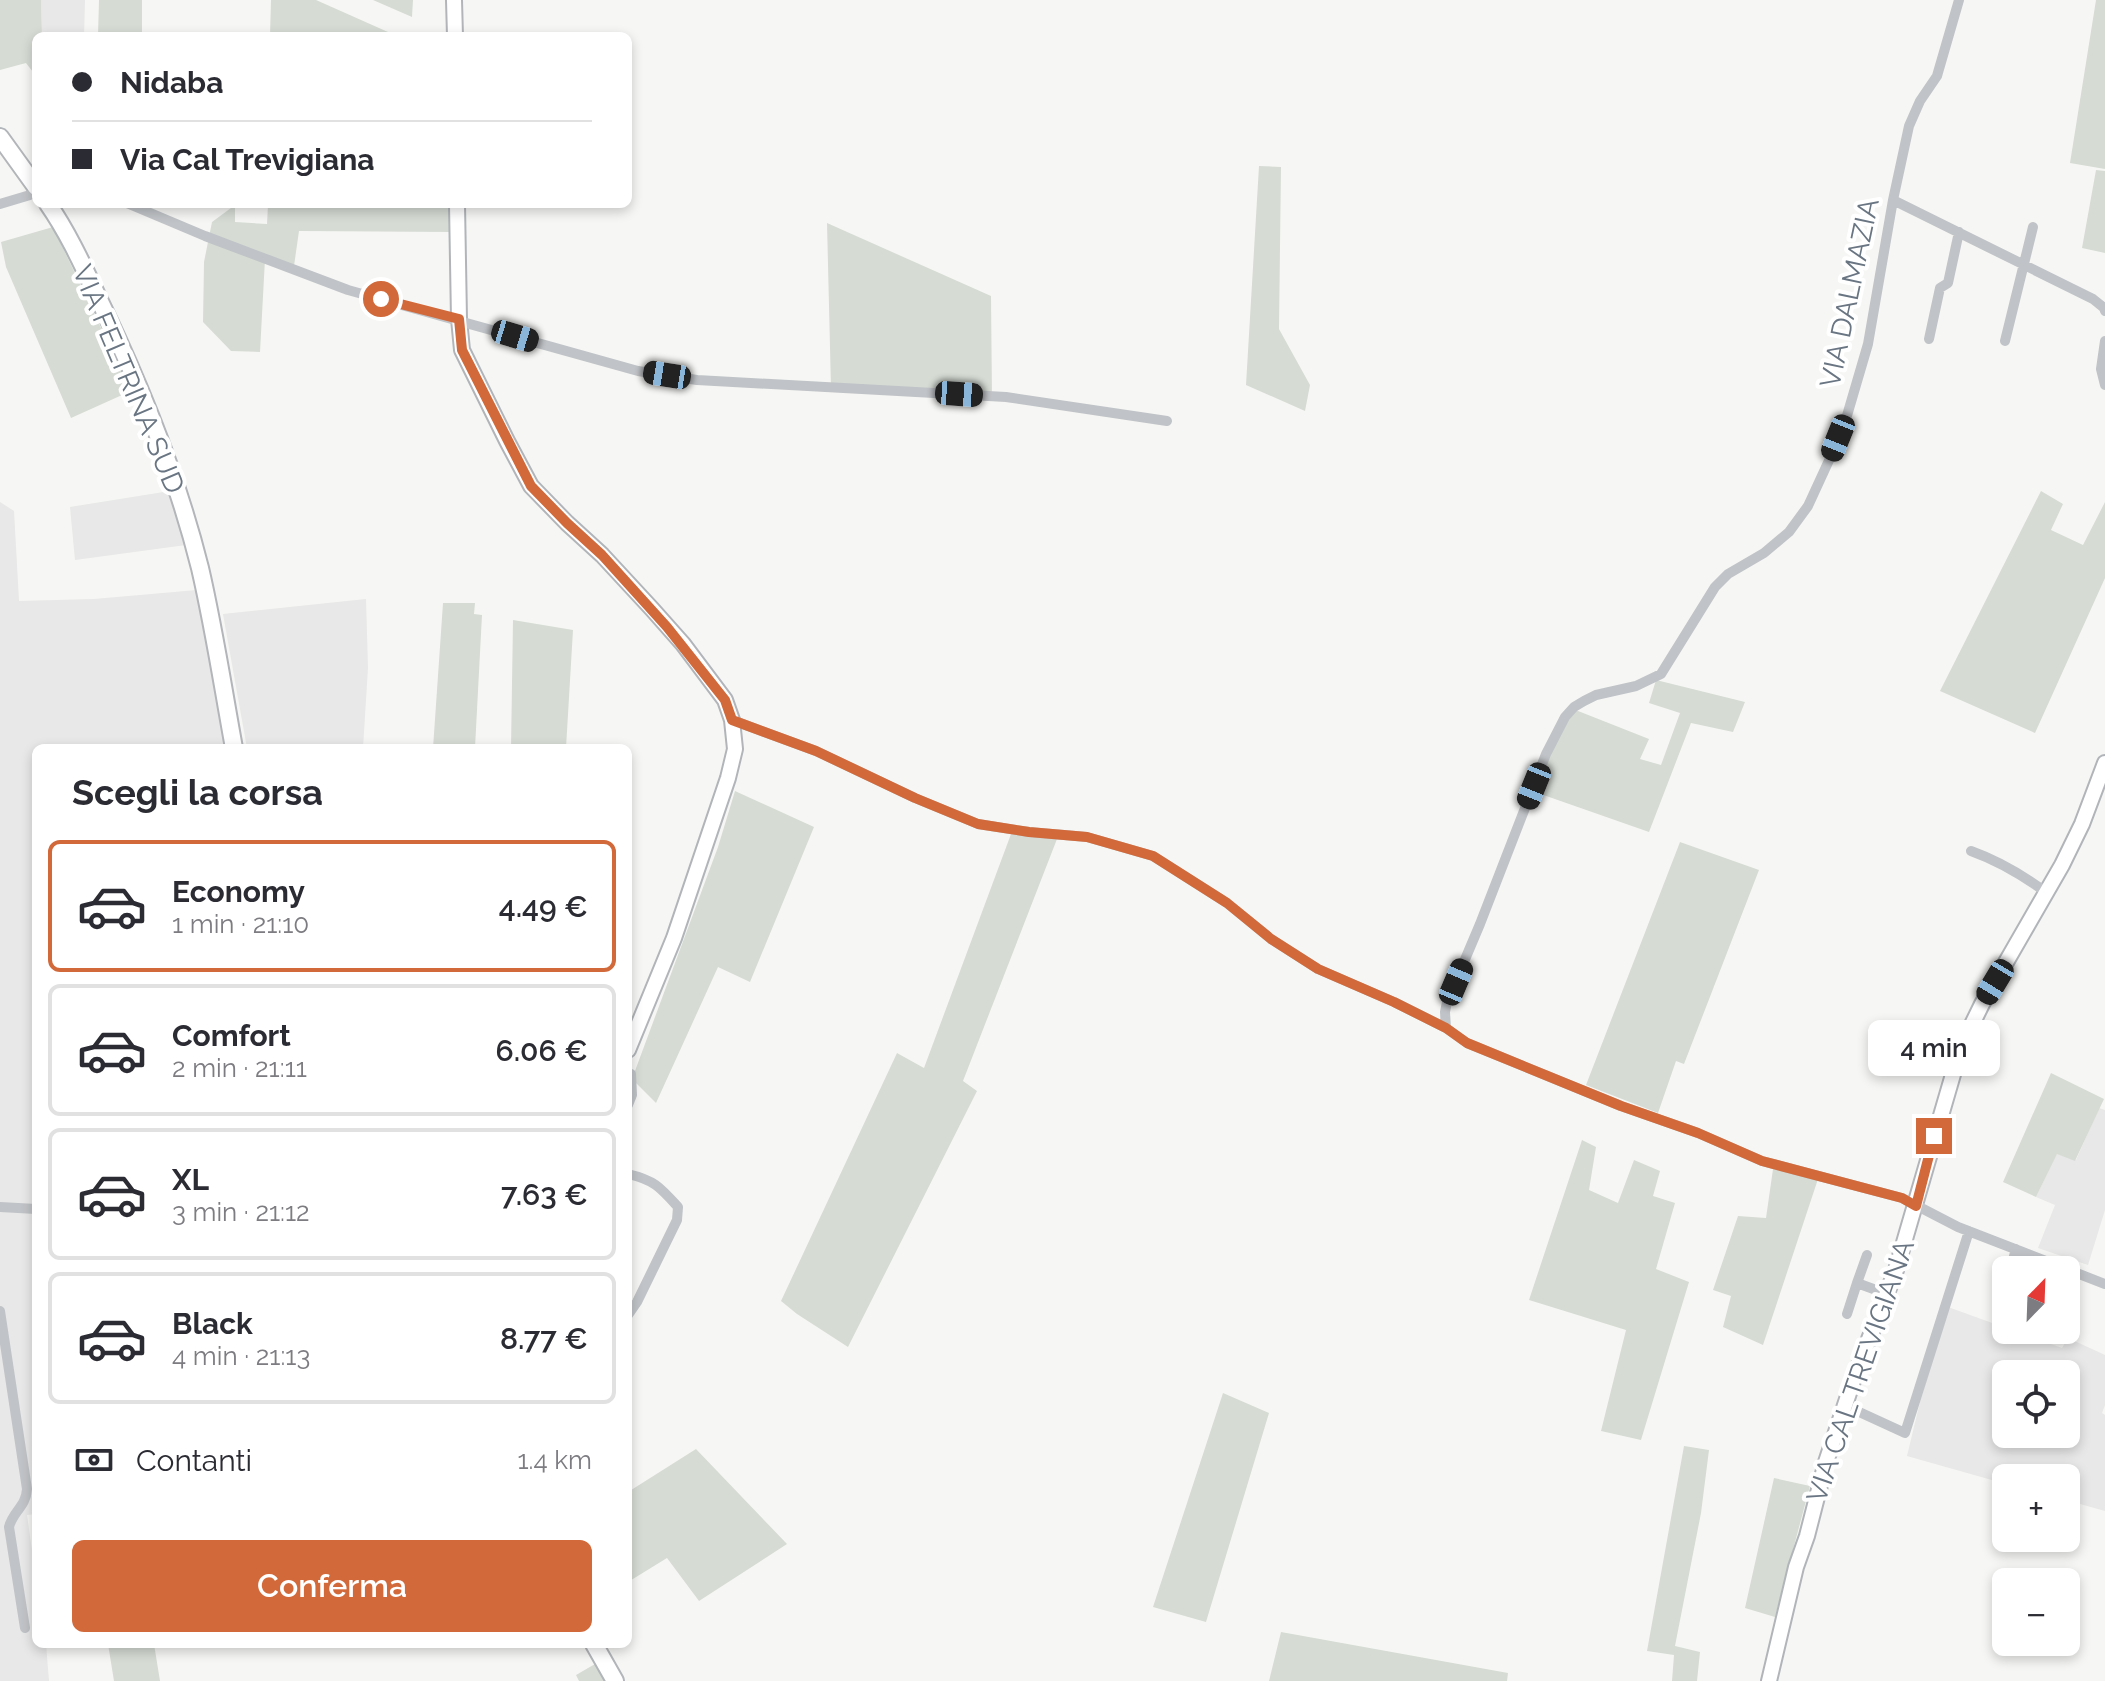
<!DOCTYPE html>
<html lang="it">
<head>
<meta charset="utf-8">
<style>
	:root { --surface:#fff; --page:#f2f2f3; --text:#2b2b33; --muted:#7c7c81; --line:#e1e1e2; --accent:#d1693a }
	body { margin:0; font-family:Raleway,sans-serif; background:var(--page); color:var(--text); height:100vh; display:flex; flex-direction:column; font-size:30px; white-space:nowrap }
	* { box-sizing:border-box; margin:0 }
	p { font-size:26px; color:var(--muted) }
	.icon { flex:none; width:44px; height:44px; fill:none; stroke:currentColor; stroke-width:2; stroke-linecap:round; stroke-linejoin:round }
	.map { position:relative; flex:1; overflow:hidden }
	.sheet { position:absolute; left:32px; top:744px; width:600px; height:904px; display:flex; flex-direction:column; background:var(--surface); border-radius:12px; box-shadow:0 4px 12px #0003 }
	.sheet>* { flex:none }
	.hud { position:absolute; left:32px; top:32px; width:600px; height:176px; border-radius:12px; box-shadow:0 4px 12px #0003; display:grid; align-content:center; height:176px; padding:0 40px; background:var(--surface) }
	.needle { width:52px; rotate:23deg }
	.tools { position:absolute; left:1992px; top:1256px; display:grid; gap:16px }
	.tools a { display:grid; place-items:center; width:88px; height:88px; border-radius:12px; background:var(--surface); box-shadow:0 4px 12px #0003; font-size:40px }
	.end { position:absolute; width:36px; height:36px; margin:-18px; border:10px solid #d1693a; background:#fff; box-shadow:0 0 0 4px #fff }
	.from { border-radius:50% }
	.bubble { position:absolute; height:56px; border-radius:12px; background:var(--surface); box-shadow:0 4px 12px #0003; font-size:26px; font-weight:600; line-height:56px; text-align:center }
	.car { position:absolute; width:24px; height:48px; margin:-24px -12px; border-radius:10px; box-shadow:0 0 6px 2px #0007; background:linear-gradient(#222 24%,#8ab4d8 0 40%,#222 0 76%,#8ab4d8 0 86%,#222 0) }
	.hud b { display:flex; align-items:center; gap:28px; height:76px; font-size:30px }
	.hud b+b { border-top:2px solid var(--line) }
	.hud i { width:20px; height:20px; background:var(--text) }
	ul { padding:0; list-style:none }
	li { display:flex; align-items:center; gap:24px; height:132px; margin:0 16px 12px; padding:0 24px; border:4px solid var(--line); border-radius:12px }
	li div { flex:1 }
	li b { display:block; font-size:30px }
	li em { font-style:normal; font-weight:600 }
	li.current { border-color:var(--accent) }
	li>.icon { width:72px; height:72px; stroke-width:1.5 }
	h2 { padding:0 40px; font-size:36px; line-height:96px }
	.pay { display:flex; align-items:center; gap:20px; height:88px; padding:0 40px; font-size:30px }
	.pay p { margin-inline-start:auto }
	.button { display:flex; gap:16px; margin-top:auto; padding:16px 40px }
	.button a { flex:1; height:92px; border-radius:12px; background:var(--accent); color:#fff; font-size:32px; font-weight:600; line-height:92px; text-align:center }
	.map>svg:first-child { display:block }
</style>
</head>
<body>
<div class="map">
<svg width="2105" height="1681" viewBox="0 0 2105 1681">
	<rect width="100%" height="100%" fill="#f6f7f4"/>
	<!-- built -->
	<path fill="#e7e8e7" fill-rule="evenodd" d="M41 0H85L84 36H42Z
		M170 491 186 545 75 560 70 507Z
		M0 502 14 511 19 601 94 599 197 590 227 748H36V1514L27 1515 36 1578V1644H46L49 1681H0Z
		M366 599 368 668 363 748H247L223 614Z
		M2099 1108 2105 1110V1210L2088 1265 2038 1248 2055 1205 2036 1197 2057 1153 2076 1160Z
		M1948 1307 2006 1328V1330H2012L2062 1348 2068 1338 2105 1355V1405L2102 1413 2105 1415V1511L2066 1500V1478H2006V1484L1907 1456 1920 1402ZM2006 1374H2066V1434H2006Z"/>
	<!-- green -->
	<path fill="#d6dbd4" d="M0 0H41L42 36H36V76L26 63 0 70Z
		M99 0H142V36H98Z
		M271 0H316L397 36H270Z
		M373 0H413L412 17Z
		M2096 0H2105V169L2070 163Z
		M1259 166 1281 167 1279 329 1310 385 1305 411 1246 385Z
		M2096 170 2105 171V253L2082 248Z
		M268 204H451V232L299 231 293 273 265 259 260 352 231 351 203 322 204 262 212 222 235 205V222L267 224Z
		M827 223 991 296 992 398 831 389Z
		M53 227 131 391 71 418 6 267 1 242Z
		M2041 491 2063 504 2051 530 2083 545 2105 502V578L2035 733 1940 691Z
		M443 603H475L474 614 482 615 475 748H433Z
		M513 620 573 630 566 748H511Z
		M1656 680 1745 702 1733 732 1691 723 1649 832 1532 791 1573 709 1649 739 1640 759 1661 765 1680 713 1649 703Z
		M735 791 814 827 750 982 718 967 656 1103 632 1079 718 847Z
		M1011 834 1057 839 963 1081 977 1091 848 1347 797 1314 781 1301 897 1053 924 1068Z
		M1680 842 1759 870 1684 1064 1676 1061 1658 1113 1586 1085Z
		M2051 1073 2104 1099 2075 1161 2057 1154 2036 1197 2003 1182Z
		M1582 1140 1596 1147 1589 1190 1618 1203 1634 1160 1660 1171 1653 1196 1675 1203 1656 1269 1689 1282 1641 1440 1601 1431 1626 1330 1529 1300Z
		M1773 1169 1818 1179 1763 1345 1723 1327 1731 1296 1713 1290 1738 1216 1766 1218Z
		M1223 1393 1269 1413 1206 1622 1153 1607Z
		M1684 1446 1709 1450 1701 1513 1675 1646 1700 1652 1697 1681H1672L1674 1655 1647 1651Z
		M696 1449 787 1544 699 1601 667 1558 628 1582V1492Z
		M1774 1478 1810 1486 1775 1617 1745 1608Z
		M1281 1632 1508 1673 1507 1681H1269Z
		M108 1644H154L160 1681H114Z
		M595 1664 605 1681H579L576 1675Z"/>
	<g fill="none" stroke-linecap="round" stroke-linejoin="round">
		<defs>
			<path id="secondary" d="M454 0 455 36
				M457 204 459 319 462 350 507 441 531 486 567 523 602 555 652 609 683 644 725 700 732 720 735 749 728 778 674 938 628 1050
				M1769 1681 1796 1567 1807 1536 1826 1462 1855 1375 1896 1270 1961 1047 1982 1004 2062 865 2082 824 2105 763"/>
			<path id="primary" d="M0 137 36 187
				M48 204C71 237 87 275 105 312 144 394 178 480 200 568 214 628 223 688 234 748
				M594 1644 615 1681"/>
		</defs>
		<!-- secondary casing -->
		<use href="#secondary" stroke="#b1b5ba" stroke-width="18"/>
		<!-- primary casing -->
		<use href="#primary" stroke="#b2b5b9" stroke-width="20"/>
		<!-- street -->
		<path stroke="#c0c3c7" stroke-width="10" d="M1959 0 1937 76 1920 101 1909 126 1893 200 1868 344 1846 419 1831 456 1808 506 1789 532 1764 553 1728 574 1715 587 1661 674 1636 686 1596 695 1584 701 1574 707 1565 717 1546 754 1480 924 1447 1002 1445 1012 1446 1028 1467 1043 1621 1106 1698 1133 1762 1161 1902 1198 1958 1227 2105 1284
			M1893 200 2093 299 2104 308 2105 311
			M0 204 30 195
			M129 204 205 236 348 290 638 371 697 380 1006 397 1167 421
			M1929 339 1940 288 1948 283 1959 232
			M2005 341 2033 227
			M2105 341 2101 369 2105 385
			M732 720 816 751 915 798 978 824 1029 832 1087 837 1153 856 1227 903 1271 939 1318 969 1394 1002 1446 1028
			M1971 851C1999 861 2024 876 2047 893
			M628 1105 632 1095 631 1074
			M628 1174C654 1180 660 1187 678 1207L677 1220 637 1302 628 1315
			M0 1207 36 1209
			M1867 1255 1857 1283 1887 1294
			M2010 1270 2016 1249
			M2006 1287V1288
			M0 1311 27 1489C26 1507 13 1511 9 1527L25 1628
			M1847 1314 1857 1283
			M1844 1405 1905 1433 1969 1231"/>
		<!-- secondary -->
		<use href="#secondary" stroke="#fff" stroke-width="14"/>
		<!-- primary -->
		<use href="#primary" stroke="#fff" stroke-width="16"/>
	</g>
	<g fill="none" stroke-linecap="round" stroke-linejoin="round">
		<!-- route -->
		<path stroke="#d1693a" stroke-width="10" d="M381 299 459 319 462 350 531 486 567 523 602 555 667 627 725 700 732 720 816 751 915 798 978 824 1029 832 1087 837 1153 856 1227 903 1271 939 1318 969 1394 1002 1446 1028 1467 1043 1621 1106 1698 1133 1762 1161 1902 1198 1916 1206 1934 1136"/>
	</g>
	<g text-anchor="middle" stroke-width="8" stroke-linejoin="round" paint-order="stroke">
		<!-- street labels -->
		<g font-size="28" fill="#697582" stroke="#fff">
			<text transform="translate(1849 293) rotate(-78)" y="10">VIA DALMAZIA</text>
			<text transform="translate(129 379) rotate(67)" y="10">VIA FELTRINA SUD</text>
			<text transform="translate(1860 1371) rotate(-71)" y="10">VIA CAL TREVIGIANA</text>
		</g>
	</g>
</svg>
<div class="tools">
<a><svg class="needle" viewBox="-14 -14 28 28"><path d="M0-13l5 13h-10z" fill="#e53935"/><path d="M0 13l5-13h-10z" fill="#7c7c81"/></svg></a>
<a><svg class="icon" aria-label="locate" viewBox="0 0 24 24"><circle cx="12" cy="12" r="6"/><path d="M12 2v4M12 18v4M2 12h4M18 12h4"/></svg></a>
<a>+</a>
<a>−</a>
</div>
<i class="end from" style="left:381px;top:299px"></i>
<i class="end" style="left:1934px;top:1136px"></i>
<div class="bubble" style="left:1868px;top:1020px;width:132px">4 min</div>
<i class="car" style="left:515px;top:336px;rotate:107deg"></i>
<i class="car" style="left:667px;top:375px;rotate:279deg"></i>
<i class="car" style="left:959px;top:394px;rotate:94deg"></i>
<i class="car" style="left:1838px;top:438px;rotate:202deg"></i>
<i class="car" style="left:1534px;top:786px;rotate:202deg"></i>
<i class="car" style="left:1456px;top:982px;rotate:23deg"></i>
<i class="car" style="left:1995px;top:982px;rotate:211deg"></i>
<div class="hud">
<b><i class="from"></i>Nidaba</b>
<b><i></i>Via Cal Trevigiana</b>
</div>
<section class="sheet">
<h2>Scegli la corsa</h2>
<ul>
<li class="current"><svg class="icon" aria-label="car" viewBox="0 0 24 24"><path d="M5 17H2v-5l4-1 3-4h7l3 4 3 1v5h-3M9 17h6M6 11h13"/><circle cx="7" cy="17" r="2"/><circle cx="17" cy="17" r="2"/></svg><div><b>Economy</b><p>1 min · 21:10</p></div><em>4.49 €</em></li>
<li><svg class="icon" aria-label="car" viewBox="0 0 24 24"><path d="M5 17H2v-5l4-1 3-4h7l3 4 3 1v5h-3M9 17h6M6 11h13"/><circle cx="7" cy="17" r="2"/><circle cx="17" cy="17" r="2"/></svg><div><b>Comfort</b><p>2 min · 21:11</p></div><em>6.06 €</em></li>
<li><svg class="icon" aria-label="car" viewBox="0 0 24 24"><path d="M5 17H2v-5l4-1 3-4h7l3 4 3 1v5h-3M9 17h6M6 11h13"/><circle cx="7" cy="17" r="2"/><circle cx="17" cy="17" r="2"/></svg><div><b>XL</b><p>3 min · 21:12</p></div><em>7.63 €</em></li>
<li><svg class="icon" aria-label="car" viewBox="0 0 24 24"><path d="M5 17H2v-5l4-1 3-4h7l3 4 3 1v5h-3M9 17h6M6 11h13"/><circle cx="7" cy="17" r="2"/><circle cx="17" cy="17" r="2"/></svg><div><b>Black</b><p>4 min · 21:13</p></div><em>8.77 €</em></li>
</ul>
<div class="pay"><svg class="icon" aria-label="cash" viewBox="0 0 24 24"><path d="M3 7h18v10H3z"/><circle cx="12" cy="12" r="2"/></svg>Contanti<p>1.4 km</p></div>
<div class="button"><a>Conferma</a></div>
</section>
</div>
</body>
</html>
